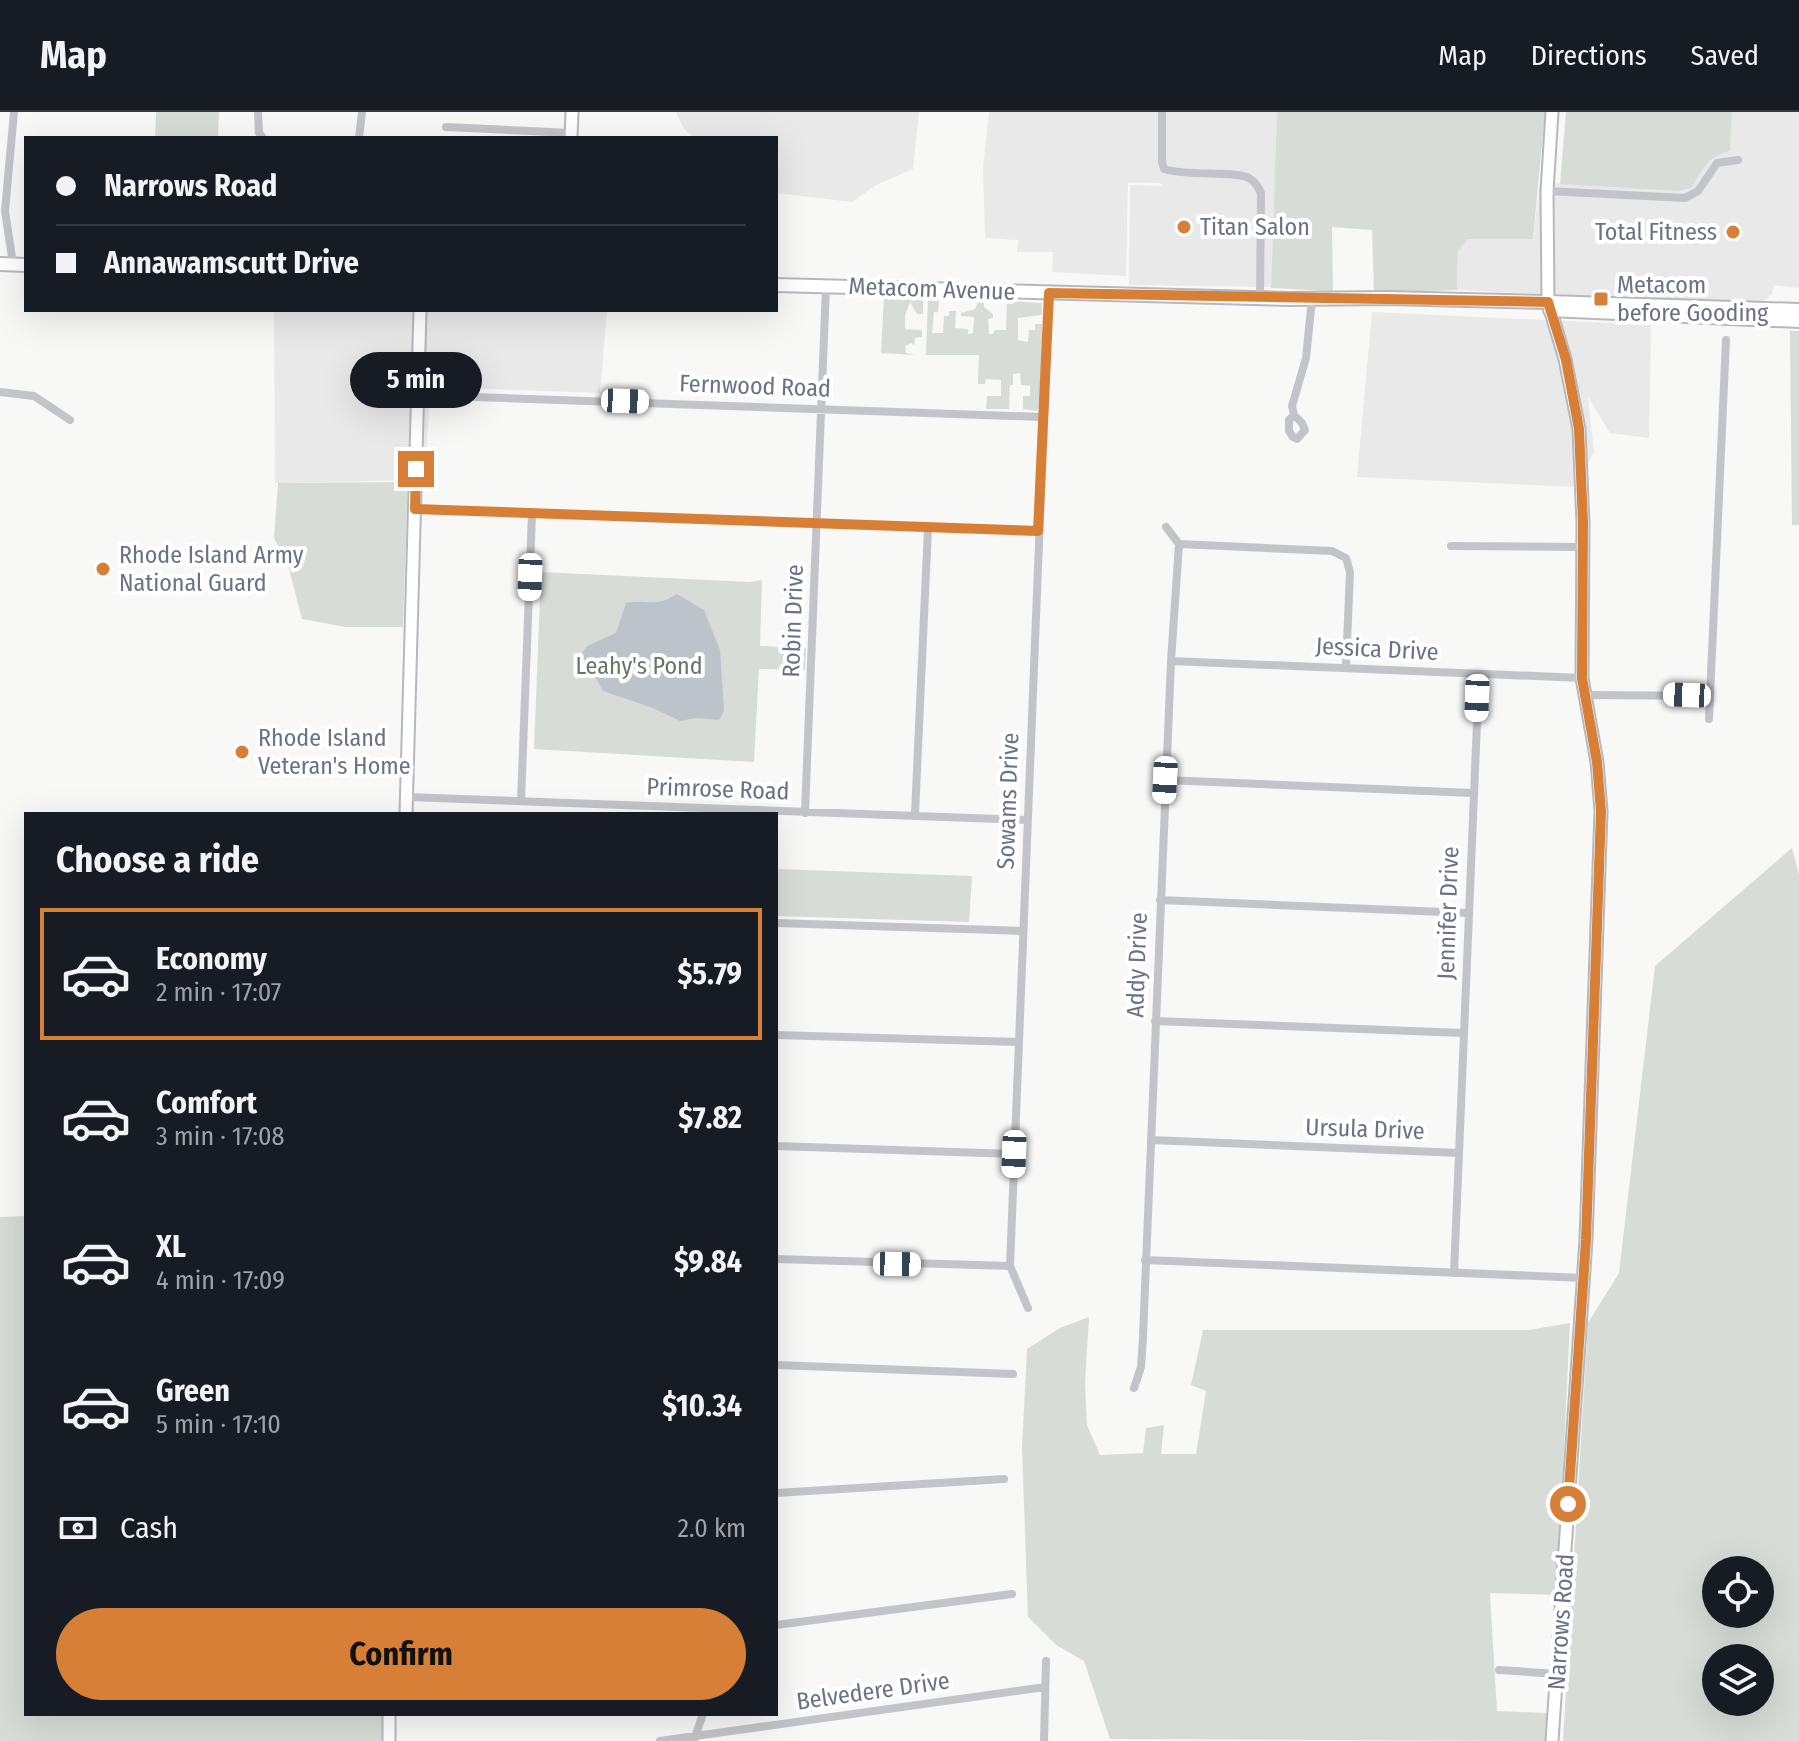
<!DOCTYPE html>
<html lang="en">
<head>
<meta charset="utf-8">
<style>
	:root { --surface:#171b24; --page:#242831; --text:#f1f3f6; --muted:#9ea1a6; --line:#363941; --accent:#d87f37 }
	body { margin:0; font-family:"Fira Sans Condensed",sans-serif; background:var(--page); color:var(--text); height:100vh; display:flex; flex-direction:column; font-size:30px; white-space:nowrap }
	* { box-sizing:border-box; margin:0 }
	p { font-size:26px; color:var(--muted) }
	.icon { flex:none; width:44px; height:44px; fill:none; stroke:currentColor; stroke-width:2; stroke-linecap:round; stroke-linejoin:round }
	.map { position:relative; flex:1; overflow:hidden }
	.drawer { position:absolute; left:24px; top:700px; width:754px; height:904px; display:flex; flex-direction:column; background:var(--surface); border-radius:0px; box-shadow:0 8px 32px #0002 }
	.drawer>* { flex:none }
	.banner { position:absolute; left:24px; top:24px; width:754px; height:176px; border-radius:0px; box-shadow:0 8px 32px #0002; display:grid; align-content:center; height:176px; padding:0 32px; background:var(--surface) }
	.fabs { position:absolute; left:1702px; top:1444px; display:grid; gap:16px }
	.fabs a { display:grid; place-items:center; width:72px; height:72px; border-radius:50%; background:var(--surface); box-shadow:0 8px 32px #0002; font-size:40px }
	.end { position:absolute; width:36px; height:36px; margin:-18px; border:10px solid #d87f37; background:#fff; box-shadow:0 0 0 4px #fff }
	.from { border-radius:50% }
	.bubble { position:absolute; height:56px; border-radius:28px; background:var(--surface); box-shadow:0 8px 32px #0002; font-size:26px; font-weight:700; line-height:56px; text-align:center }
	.car { position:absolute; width:24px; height:48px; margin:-24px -12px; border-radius:10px; box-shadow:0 0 6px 2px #0007; background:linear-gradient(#fff 24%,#345 0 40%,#fff 0 76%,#345 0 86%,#fff 0) }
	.banner b { display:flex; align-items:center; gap:28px; height:76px; font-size:30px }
	.banner b+b { border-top:2px solid var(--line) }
	.banner i { width:20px; height:20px; background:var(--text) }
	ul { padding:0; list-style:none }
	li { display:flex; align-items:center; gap:24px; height:132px; margin:0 16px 12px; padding:0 16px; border:4px solid transparent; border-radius:0px }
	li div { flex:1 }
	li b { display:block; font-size:30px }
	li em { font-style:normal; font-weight:700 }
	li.active { border-color:var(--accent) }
	li>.icon { width:72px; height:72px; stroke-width:1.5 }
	h2 { padding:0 32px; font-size:36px; line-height:96px }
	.pay { display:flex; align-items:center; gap:20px; height:88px; padding:0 32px; font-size:30px }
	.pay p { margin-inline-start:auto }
	.primary-button { display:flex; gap:16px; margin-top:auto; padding:16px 32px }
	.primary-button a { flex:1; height:92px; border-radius:48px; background:var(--accent); color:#111; font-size:32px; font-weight:700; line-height:92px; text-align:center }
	header { display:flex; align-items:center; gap:48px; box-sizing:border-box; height:112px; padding:0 40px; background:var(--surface); border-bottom:2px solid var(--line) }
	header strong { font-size:38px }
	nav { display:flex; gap:44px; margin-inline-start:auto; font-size:28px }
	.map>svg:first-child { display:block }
</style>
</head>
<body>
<header>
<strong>Map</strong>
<nav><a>Map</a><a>Directions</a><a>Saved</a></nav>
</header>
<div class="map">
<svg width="1799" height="1629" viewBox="0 0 1799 1629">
	<rect width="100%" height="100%" fill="#f8f8f6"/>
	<!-- built -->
	<path fill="#e9e9e9" d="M676 0H919L913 57 876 73 852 90 776 81V26H694L684 17Z
		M989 0H1277L1271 175 1129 173 1130 73 1163 74 1159 71H1128L1126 164 1052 160 1053 140H1017L1018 128 985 126 983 56Z
		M1732 0H1799V176L1774 173 1772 182 1760 192 1457 178 1458 138 1468 127H1533L1540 70 1678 79 1698 67 1705 53 1715 43 1730 39Z
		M274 198H607L600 281 430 275 425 368 275 371Z
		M1372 200 1651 213 1649 326 1610 321 1588 285 1594 340 1576 375 1357 365Z"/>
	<!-- green -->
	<path fill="#d7ddd6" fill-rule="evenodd" d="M156 0H219L218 26H155Z
		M1277 0H1545L1533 127H1468L1458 139 1457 178 1374 181 1372 118 1332 115 1333 179 1271 176Z
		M1566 0H1732L1730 39C1705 45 1705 57 1691 76L1678 79 1560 72Z
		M884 185 923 187V202H917L910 190 905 204V217L922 218V225L915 226 914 233 911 231 905 234 906 241 915 243 881 241Z
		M928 187H939L938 200H934L932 221H943L944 204H949V199H956L955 216 968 217V222L973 221 974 205 961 204V201L975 197 979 188 984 189V195L993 202V206L988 207 989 222H993L995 218H1006L1007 189 1042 191V203L1018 206V228L1028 230 1029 218H1035V212H1042L1041 290 1037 299 1023 297V284H1030V274L1021 273 1020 261 1013 262V273H1010L1009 297H986L987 284H1001V268L986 267 985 272H978L979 243H926Z
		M1790 219H1799V413H1792Z
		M408 370 403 515H346L302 507 288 453 274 426 278 371Z
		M541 460 749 470 762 468 760 534 806 536 805 558 759 557 754 650 534 637Z
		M1792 736 1799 763V1629H1563L1588 1211 1619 1161 1655 854ZM1716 1458H1760V1502H1716ZM1716 1546H1760V1590H1716Z
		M776 757 972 764 969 810 776 804Z
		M26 1104V1602H386L385 1629H0V1105Z
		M1089 1205 1085 1272 1087 1313 1100 1343 1143 1341 1146 1316 1164 1313 1161 1342H1196L1206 1279 1191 1273 1203 1218H1529L1570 1211 1557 1483 1490 1481 1497 1599 1547 1601 1546 1629 1110 1627 1084 1549 1056 1533 1028 1505 1022 1336 1027 1237 1060 1216Z"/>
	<!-- water -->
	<path fill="#bcc3ca" d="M677 482 704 498 720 538 724 599 719 608 696 606 680 609 653 596 603 579 596 566 576 563 575 552 587 534 616 521 626 491C649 487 655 496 677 482Z"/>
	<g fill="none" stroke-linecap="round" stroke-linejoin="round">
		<defs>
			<path id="secondary" d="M1552 0 1547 79 1548 190 1565 247 1579 317 1583 411 1582 566 1597 650 1601 699 1586 1128 1552 1629
				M571 26 572 0
				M406 702 420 198
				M389 1602V1629"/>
			<path id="primary" d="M0 152 26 153
				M776 173 1288 187 1387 186 1548 190 1799 198
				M1550 198 1799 209"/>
		</defs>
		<!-- secondary casing -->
		<use href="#secondary" stroke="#b5b8be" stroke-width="15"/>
		<!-- primary casing -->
		<use href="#primary" stroke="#b6b8bd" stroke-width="16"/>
		<!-- street -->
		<path stroke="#c2c4c9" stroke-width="8" d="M258 0 259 21 263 26
			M1162 0V50L1164 57C1189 65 1231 58 1249 66 1255 69 1258 75 1261 81L1260 186
			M446 15 571 21
			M359 26 362 0
			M1547 79 1685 86 1698 79 1717 51 1738 48
			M13 152 5 99 14 0
			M0 280 34 284 70 308
			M418 283 1042 305
			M1294 303 1292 294 1306 246 1312 187
			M1294 303 1302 311 1305 318 1297 327 1293 325 1289 319V308Z
			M415 397 1038 419
			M1166 415 1179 432 1332 439 1346 446 1350 460 1346 555
			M1451 434 1582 435
			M1171 549 1582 566
			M1585 583 1709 584
			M1709 607 1726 228
			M1165 668 1473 681
			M407 685 1027 708
			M521 689 532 402
			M805 701 826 175
			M915 702 928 416
			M1160 788 1467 801
			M776 811 1023 819
			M1155 909 1463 921
			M776 923 1018 930
			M1151 1028 1459 1041
			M776 1034 1014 1042
			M776 1147 1010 1154
			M1145 1148 1584 1166
			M1454 1161 1479 563
			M1028 1196 1010 1154 1049 181
			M776 1253 1013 1262
			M1134 1276 1141 1255 1143 1224 1171 549 1179 432
			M776 1381 1004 1367
			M776 1513 1012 1482
			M1499 1558 1557 1562
			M694 1628 703 1602
			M660 1629 1045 1575
			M1044 1629 1046 1549"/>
		<!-- secondary -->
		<use href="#secondary" stroke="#fff" stroke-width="11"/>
		<!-- primary -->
		<use href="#primary" stroke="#fff" stroke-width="12"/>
	</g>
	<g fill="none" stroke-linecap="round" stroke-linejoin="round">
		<!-- route -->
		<path stroke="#d87f37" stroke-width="10" d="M416 357 415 397 1038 419 1049 181 1548 190 1566 248 1579 317 1583 411 1582 566 1597 650 1601 699 1586 1128 1568 1392"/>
	</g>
	<!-- markers -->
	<g fill="#d87f37" stroke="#fff" stroke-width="3">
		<circle cx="1184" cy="115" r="8"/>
		<circle cx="1733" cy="120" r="8"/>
		<rect x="1593" y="179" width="16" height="16" rx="4"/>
		<circle cx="103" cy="457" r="8"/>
		<circle cx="242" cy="640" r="8"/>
	</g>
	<g text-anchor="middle" stroke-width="8" stroke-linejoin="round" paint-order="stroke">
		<!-- poi labels -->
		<g font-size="24" fill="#6a7385" stroke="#fff" text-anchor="start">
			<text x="1200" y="123">Titan Salon</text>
			<text x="1717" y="128" text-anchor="end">Total Fitness</text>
			<text x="1617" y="181">Metacom<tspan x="1617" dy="28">before Gooding</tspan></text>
			<text x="119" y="451">Rhode Island Army<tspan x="119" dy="28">National Guard</tspan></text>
			<text x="258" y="634">Rhode Island<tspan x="258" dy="28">Veteran's Home</tspan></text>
		</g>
		<!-- street labels -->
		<g font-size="24" fill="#6a7385" stroke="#fff">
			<text transform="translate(932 177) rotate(2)" y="8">Metacom Avenue</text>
			<text transform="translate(755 274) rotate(2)" y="8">Fernwood Road</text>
			<text transform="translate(793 509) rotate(-88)" y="8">Robin Drive</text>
			<text transform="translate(1377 537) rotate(3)" y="8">Jessica Drive</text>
			<text transform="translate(718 677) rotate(2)" y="8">Primrose Road</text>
			<text transform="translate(1008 689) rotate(-88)" y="8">Sowams Drive</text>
			<text transform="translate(1448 801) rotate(-88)" y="8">Jennifer Drive</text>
			<text transform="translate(1137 853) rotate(-88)" y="8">Addy Drive</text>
			<text transform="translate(1365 1017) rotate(2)" y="8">Ursula Drive</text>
			<text transform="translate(1561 1510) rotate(-86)" y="8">Narrows Road</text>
			<text transform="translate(873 1579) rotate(-8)" y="8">Belvedere Drive</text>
		</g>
		<!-- park labels -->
		<g font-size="24" fill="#647864" stroke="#fff">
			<text x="639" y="562">Leahy's Pond</text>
		</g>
	</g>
</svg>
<div class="fabs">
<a><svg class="icon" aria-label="locate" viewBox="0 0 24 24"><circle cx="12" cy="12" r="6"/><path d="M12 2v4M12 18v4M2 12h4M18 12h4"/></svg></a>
<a><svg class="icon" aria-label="layers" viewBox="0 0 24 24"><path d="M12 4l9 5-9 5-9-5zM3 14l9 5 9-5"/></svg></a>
</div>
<i class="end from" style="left:1568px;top:1392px"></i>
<i class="end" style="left:416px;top:357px"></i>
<div class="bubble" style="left:350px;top:240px;width:132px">5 min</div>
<i class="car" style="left:625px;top:289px;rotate:92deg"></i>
<i class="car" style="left:530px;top:465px;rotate:182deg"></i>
<i class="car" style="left:1687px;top:583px;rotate:272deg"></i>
<i class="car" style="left:1477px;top:586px;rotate:182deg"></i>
<i class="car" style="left:1165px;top:668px;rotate:183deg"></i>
<i class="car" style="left:1014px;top:1042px;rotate:182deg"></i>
<i class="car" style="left:897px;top:1152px;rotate:91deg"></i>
<div class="banner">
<b><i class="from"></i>Narrows Road</b>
<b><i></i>Annawamscutt Drive</b>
</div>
<section class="drawer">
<h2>Choose a ride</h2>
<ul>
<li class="active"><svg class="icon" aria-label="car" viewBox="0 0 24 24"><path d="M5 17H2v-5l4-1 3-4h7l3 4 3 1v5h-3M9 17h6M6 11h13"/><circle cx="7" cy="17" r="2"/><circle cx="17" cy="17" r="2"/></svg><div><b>Economy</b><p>2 min · 17:07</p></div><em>$5.79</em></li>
<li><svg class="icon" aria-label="car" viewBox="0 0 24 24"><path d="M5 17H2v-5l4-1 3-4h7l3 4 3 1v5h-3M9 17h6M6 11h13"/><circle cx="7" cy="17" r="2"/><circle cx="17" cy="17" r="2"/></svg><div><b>Comfort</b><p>3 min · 17:08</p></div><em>$7.82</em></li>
<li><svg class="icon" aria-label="car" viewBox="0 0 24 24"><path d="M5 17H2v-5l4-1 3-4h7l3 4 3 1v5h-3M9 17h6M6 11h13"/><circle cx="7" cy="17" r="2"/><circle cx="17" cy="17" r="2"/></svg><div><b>XL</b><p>4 min · 17:09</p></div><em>$9.84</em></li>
<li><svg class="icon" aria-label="car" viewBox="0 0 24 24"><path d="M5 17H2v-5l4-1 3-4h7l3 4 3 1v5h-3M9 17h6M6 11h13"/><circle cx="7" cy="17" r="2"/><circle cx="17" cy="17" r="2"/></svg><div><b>Green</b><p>5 min · 17:10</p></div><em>$10.34</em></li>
</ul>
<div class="pay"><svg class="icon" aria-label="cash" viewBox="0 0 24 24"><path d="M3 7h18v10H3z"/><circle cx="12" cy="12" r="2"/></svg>Cash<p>2.0 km</p></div>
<div class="primary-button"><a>Confirm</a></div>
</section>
</div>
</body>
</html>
